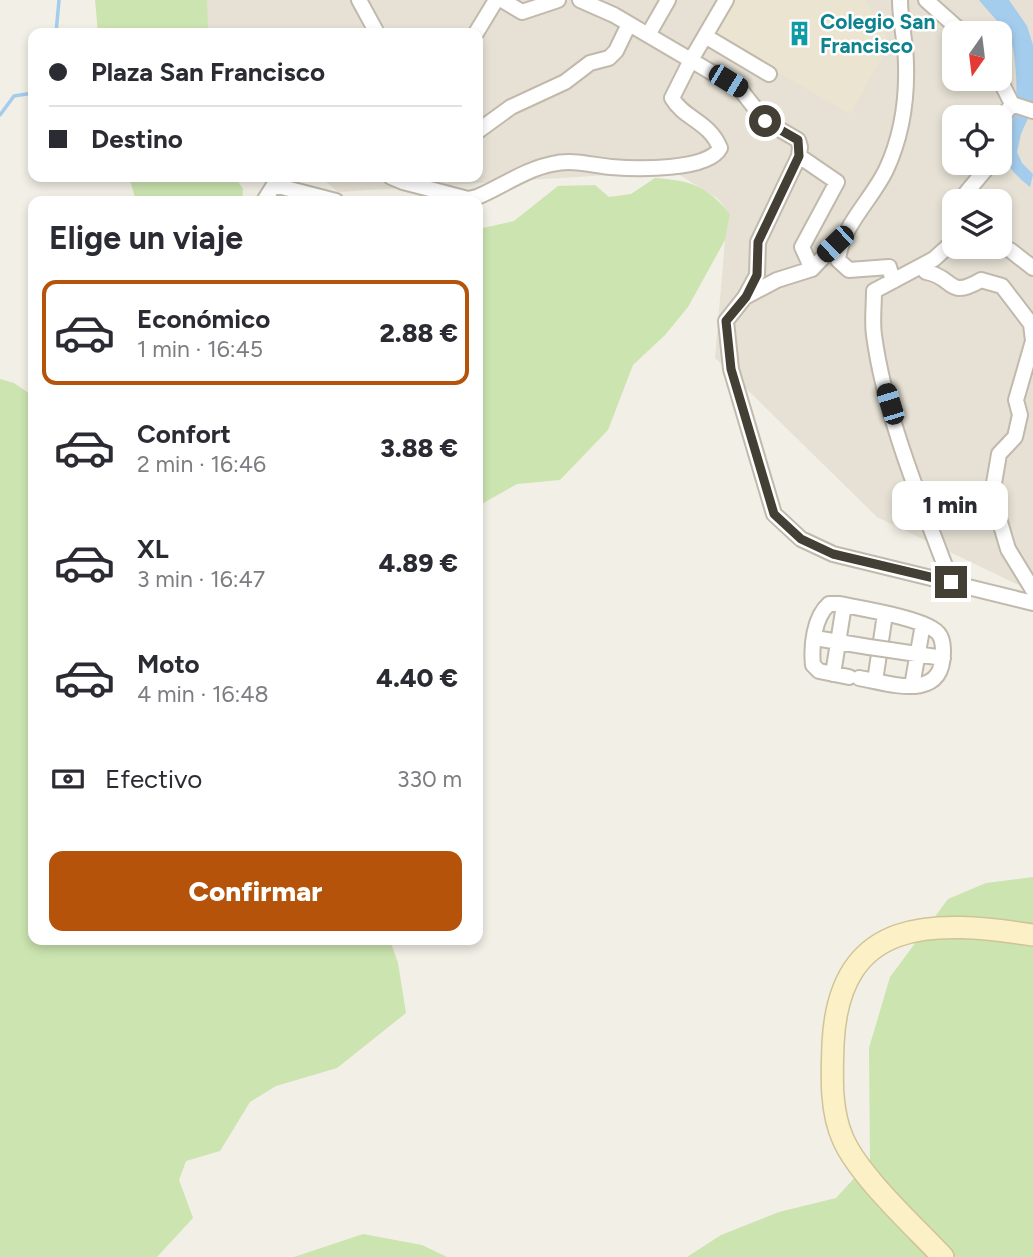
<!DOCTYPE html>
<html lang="es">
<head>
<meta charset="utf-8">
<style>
	:root { --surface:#fff; --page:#f2f2f3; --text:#2b2b33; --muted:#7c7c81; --line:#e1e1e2; --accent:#b45309 }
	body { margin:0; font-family:Figtree,sans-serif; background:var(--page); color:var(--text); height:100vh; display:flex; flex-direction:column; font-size:26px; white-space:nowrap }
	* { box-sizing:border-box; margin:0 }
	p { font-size:23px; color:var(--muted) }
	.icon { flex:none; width:38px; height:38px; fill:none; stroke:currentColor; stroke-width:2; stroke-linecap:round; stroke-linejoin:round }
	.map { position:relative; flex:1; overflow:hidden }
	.sheet { position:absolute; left:28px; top:196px; width:455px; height:749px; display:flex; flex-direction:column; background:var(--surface); border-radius:14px; box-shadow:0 4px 10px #0003 }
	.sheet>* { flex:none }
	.guide { position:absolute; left:28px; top:28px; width:455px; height:154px; border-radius:14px; box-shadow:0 4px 10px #0003; display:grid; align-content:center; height:154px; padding:0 21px; background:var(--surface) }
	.needle { width:46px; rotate:194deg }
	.tools { position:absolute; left:942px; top:21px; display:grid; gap:14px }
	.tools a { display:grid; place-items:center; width:70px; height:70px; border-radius:14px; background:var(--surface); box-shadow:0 4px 10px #0003; font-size:35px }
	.end { position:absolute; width:32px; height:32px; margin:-16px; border:9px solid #443f35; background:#fff; box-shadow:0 0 0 4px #fff }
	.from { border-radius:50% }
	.bubble { position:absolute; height:49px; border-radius:14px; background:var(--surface); box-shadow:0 4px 10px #0003; font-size:23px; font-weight:800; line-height:49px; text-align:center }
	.car { position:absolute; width:21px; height:42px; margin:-21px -10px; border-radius:9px; box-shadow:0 0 5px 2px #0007; background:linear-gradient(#222 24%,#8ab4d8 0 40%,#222 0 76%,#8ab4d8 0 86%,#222 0) }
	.guide b { display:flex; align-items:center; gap:24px; height:66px; font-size:26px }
	.guide b+b { border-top:2px solid var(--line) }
	.guide i { width:18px; height:18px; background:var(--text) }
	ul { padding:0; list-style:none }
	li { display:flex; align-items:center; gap:21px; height:105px; margin:0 14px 10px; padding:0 7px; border:4px solid transparent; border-radius:14px }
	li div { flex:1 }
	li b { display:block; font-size:26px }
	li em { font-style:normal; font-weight:800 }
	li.active { border-color:var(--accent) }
	li>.icon { width:63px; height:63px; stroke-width:1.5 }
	h2 { padding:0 21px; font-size:32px; line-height:84px }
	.pay { display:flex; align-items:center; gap:18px; height:77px; padding:0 21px; font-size:26px }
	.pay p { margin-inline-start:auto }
	.primary-button { display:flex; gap:14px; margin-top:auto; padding:14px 21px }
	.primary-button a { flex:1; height:80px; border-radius:14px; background:var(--accent); color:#fff; font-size:28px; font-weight:800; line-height:80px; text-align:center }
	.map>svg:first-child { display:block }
</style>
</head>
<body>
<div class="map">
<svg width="1033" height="1257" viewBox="0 0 1033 1257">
	<rect width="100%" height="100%" fill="#f2efe6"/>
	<!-- residential -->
	<path fill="#e6e1d4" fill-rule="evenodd" d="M98 0H1033V592L877 517 715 358 725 240 730 214 717 198 673 171 338 192 320 177H478V33H99ZM954 33H999V79H954ZM954 117H999V163H954ZM954 201H999V247H954Z"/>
	<!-- education -->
	<path fill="#eae4d0" d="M734 0H865L885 28 887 48 850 114 713 35Z"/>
	<!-- green -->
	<path fill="#cbe4b0" d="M95 0H207L208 33H98Z
		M129 177H235L243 189 242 201H136Z
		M655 178C691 181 706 185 730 214L725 240 688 307 665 335 633 365 608 430 560 480 517 484 478 506V229L514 221 558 186 595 185 609 197 631 194Z
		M0 379 14 383 33 396V940H390L398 963 406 1013 337 1068 276 1086 250 1102 220 1151 186 1161 179 1180 193 1218 157 1257H0Z
		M1033 877V1257H687L721 1235 779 1212 836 1198 870 1161 869 1048 890 977 948 899 986 883Z
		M363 1234 422 1245 447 1257H294Z"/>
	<!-- water -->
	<path fill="#a4ccec" d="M979 0H1009L1027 26 1033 45V107L1021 134 1017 152 1022 163 1033 174 1030 187C990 155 1008 149 1015 107 1018 89 1016 67 1013 48 1009 31 990 14 979 0Z"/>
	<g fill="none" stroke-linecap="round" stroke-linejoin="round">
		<!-- stream -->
		<path stroke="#a4ccec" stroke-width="3.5" d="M56 33 59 0
			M0 115 14 96 33 93"/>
		<defs>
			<path id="street" d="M359 0 377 33
				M502 0 522 12 558 0
				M580 0 614 15 740 89 765 121 798 140 800 147 799 156 758 242 757 275 745 297
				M926 0 963 33
				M476 33 496 0
				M648 35 668 0
				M705 36 769 74
				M999 78 1012 104 1033 111
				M999 122 1012 104
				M478 131 511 107 565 82 590 63 609 58 616 51 629 24
				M799 156 837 182 802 247 812 269
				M391 177 403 182 468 199 477 197C501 187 526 169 552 164 572 159 591 165 611 167 636 169 708 171 720 148 709 121 684 119 672 98L691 60 726 0
				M274 185 336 201
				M966 193 991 163
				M264 201 274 185 284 177
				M846 233 812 269 777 280 745 297 726 321 731 369 774 514 801 539 833 554 1033 603
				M997 247 1010 250 1033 268
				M921 266 926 272C955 277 947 300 981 280L1002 286 1031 324 1033 341 1016 400 1020 415 1015 437 999 454 992 495 1008 549 1033 590
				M893 281 889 267 849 270 838 260C842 225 871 201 886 170 901 138 907 100 906 65 906 43 900 22 900 0
				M951 582C922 504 885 417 874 335 872 321 874 306 874 291L934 259 954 241
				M815 638 869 647
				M890 650 943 658
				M833 674 844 605
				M849 677 819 671 813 665C811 646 814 617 829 604H840C863 609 915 617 933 629 942 634 943 643 943 652 943 702 892 684 859 678
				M875 681 885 614
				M912 686 923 624"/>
			<path id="secondary" d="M943 1257C914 1226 859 1176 843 1139 830 1110 832 1075 833 1044 839 915 934 920 1033 935"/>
		</defs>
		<!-- street casing -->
		<use href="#street" stroke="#c0b9ac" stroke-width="18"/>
		<!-- secondary casing -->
		<use href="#secondary" stroke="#d0c397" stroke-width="24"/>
		<!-- street -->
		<use href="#street" stroke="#fff" stroke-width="14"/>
		<!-- secondary -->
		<use href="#secondary" stroke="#fcf0c6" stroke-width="21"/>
		<defs>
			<path id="street-bridge" d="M869 647 890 650"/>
		</defs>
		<!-- street-bridge casing -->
		<use href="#street-bridge" stroke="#c0b9ac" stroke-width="18" stroke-linecap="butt"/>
		<!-- street-bridge -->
		<use href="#street-bridge" stroke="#fff" stroke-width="14"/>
	</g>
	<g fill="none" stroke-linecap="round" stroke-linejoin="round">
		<!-- route -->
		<path stroke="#443f35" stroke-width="9" d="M765 121 798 140 799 156 758 242 757 275 746 297 726 321 731 369 774 514 801 539 833 554 951 582"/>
	</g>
	<!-- icons -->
	<defs>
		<symbol id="building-bare" viewBox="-9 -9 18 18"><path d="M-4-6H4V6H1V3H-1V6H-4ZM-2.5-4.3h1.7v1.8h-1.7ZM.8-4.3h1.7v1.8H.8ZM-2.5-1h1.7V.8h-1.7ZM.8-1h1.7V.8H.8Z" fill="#0f9aa8" stroke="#fff" stroke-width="2.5" paint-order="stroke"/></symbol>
	</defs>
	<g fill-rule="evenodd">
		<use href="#building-bare" x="782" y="16" width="35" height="35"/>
	</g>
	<g text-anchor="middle" stroke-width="5" stroke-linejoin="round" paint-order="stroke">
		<!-- culture labels -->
		<g font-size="21" font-weight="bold" fill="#0d838f" stroke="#fff" text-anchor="start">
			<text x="820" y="29">Colegio San<tspan x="820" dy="24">Francisco</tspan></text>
		</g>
	</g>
</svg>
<div class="tools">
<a><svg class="needle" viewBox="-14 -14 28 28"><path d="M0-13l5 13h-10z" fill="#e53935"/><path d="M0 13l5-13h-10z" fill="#7c7c81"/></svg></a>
<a><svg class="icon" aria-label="locate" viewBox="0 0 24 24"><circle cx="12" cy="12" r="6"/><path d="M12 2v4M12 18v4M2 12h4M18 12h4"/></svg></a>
<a><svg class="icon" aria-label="layers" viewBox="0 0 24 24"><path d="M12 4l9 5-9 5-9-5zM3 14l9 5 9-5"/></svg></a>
</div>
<i class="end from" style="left:765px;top:121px"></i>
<i class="end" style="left:951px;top:582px"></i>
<div class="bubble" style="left:892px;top:481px;width:116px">1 min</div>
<i class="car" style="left:728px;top:81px;rotate:121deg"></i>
<i class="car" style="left:835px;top:244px;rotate:226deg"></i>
<i class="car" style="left:890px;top:404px;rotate:343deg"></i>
<div class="guide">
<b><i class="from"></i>Plaza San Francisco</b>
<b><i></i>Destino</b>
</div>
<section class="sheet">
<h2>Elige un viaje</h2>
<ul>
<li class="active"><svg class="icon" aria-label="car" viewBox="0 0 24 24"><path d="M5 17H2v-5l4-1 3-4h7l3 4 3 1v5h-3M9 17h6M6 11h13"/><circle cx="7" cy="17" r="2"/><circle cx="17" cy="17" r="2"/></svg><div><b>Económico</b><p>1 min · 16:45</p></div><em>2.88 €</em></li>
<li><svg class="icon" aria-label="car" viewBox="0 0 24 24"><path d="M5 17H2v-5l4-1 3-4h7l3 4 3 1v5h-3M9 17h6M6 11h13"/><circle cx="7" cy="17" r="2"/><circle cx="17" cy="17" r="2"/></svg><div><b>Confort</b><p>2 min · 16:46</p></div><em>3.88 €</em></li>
<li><svg class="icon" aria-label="car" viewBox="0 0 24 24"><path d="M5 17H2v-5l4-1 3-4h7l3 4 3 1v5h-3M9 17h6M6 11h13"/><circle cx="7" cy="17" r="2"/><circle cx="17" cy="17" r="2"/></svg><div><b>XL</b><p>3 min · 16:47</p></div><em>4.89 €</em></li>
<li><svg class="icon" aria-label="car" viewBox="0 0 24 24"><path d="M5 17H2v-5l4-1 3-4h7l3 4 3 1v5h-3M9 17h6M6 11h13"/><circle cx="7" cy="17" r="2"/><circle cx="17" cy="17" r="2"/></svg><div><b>Moto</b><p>4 min · 16:48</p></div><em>4.40 €</em></li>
</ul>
<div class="pay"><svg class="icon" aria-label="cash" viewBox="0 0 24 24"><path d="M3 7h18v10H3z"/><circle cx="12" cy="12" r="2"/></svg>Efectivo<p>330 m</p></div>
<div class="primary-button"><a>Confirmar</a></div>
</section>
</div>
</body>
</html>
